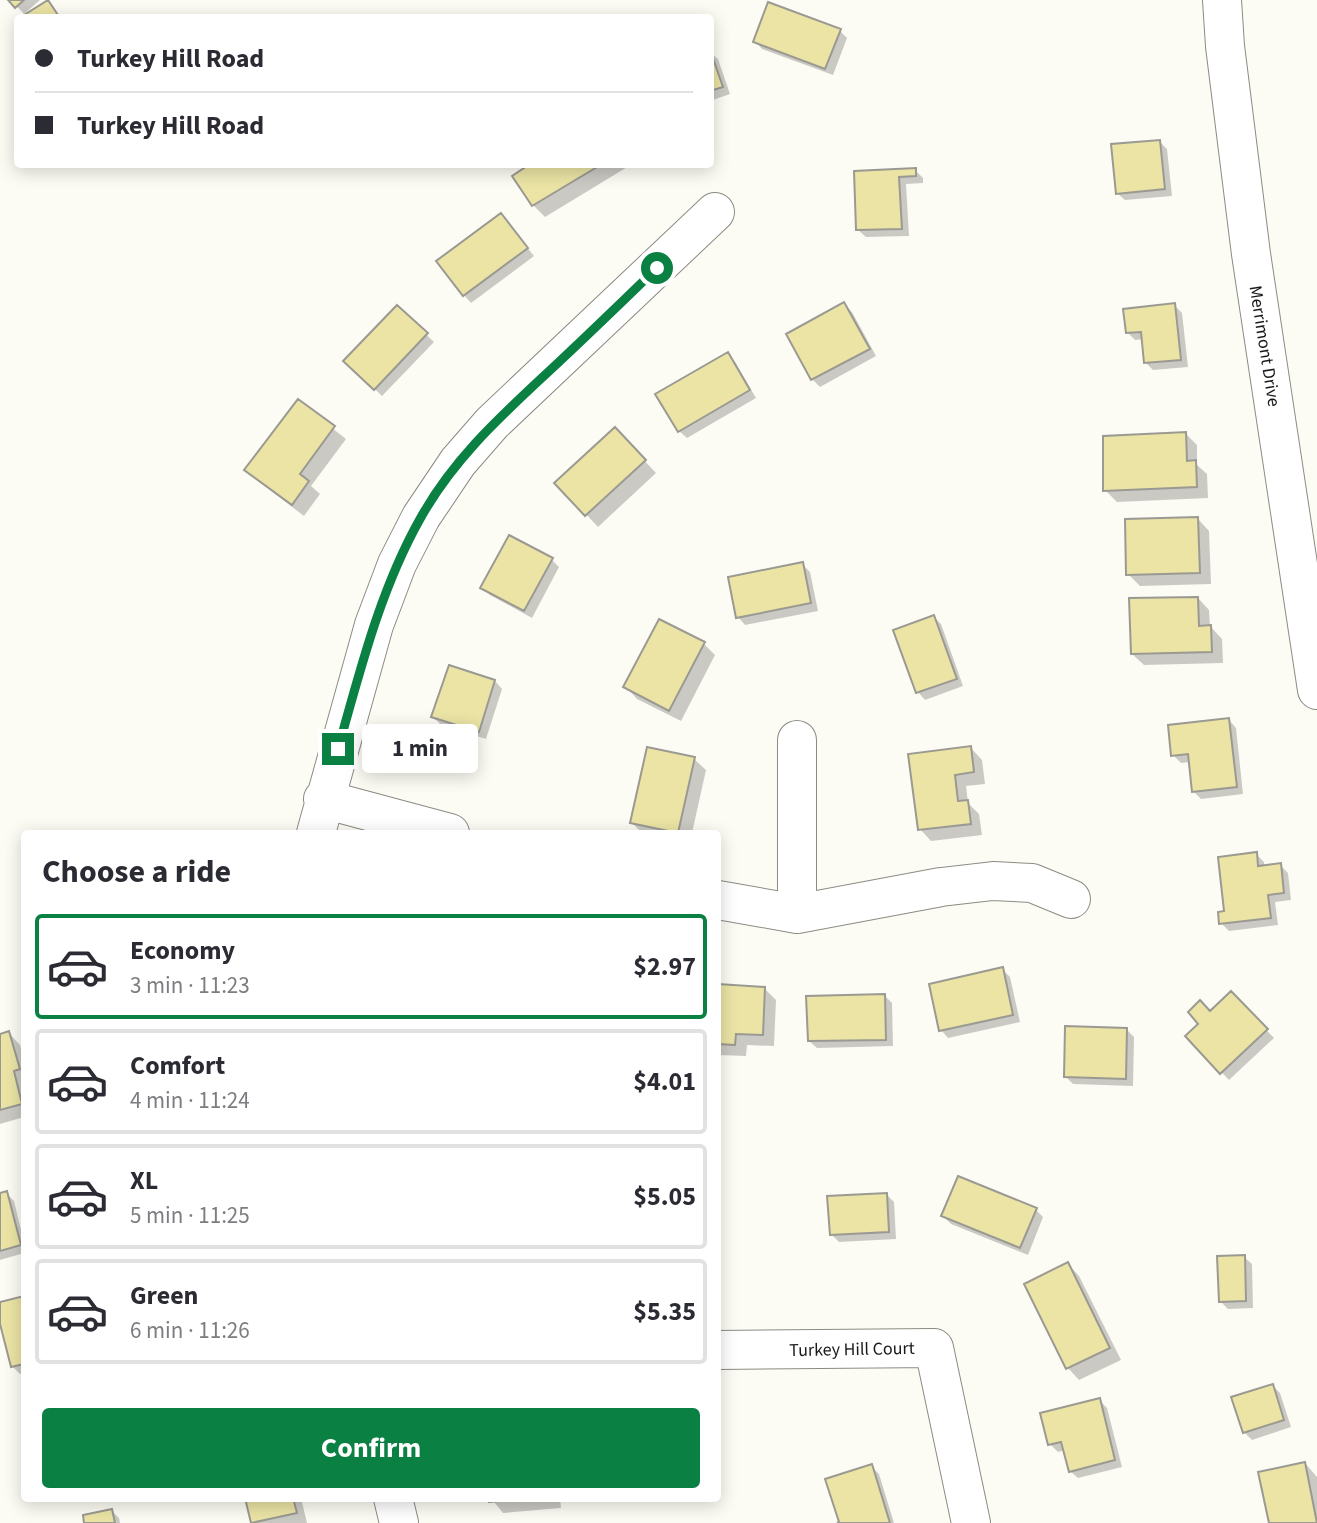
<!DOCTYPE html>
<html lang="en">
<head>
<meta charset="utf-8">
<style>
	:root { --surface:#fff; --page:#f7f7f7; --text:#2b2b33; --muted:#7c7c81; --line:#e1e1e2; --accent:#0b8043 }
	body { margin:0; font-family:"Source Sans 3",sans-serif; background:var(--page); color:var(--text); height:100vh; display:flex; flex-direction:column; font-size:26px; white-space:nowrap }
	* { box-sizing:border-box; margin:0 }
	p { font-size:23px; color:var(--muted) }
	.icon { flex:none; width:38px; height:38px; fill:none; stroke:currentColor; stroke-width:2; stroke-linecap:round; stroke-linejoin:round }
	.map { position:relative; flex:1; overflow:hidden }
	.sheet { position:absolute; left:21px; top:830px; width:700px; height:672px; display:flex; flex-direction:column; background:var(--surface); border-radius:7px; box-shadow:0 4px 18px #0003 }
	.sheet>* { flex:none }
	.top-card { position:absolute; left:14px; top:14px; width:700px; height:154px; border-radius:7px; box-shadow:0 4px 18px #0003; display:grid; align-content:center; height:154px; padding:0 21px; background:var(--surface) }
	.end { position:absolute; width:32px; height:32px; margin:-16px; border:9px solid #0b8043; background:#fff; box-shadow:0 0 0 4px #fff }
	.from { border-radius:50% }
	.bubble { position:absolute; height:49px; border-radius:7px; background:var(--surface); box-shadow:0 4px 18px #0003; font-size:23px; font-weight:700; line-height:49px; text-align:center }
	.top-card b { display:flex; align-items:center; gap:24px; height:66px; font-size:26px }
	.top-card b+b { border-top:2px solid var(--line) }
	.top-card i { width:18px; height:18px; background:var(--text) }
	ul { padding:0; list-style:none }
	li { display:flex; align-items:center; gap:21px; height:105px; margin:0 14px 10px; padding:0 7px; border:4px solid var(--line); border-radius:7px }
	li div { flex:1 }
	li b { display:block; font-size:26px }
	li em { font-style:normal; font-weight:700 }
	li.selected { border-color:var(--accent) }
	li>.icon { width:63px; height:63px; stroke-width:1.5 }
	h2 { padding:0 21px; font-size:32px; line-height:84px }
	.primary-button { display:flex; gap:14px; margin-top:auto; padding:14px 21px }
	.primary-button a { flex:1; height:80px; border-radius:7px; background:var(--accent); color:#fff; font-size:28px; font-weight:700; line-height:80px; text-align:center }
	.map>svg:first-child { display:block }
</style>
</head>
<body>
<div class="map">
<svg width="1317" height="1523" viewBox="0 0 1317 1523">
	<rect width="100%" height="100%" fill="#fdfcf4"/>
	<!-- shadow -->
	<path fill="#0003" d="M11 0H40L24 14Z
		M840 31 847 38 833 75 762 49 755 41Z
		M710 52 718 59 730 94 710 101Z
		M1160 142 1167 149 1172 196 1125 200 1117 193Z
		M533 164H628L629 166 545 217 533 205Z
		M915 170 923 178V183L906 184 909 236 866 237 858 230 856 173Z
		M501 215 534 256 471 303 464 295Z
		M844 304 852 312 876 356 820 387 812 379Z
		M1174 305 1182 313 1188 367 1153 370 1146 363 1144 339 1135 340 1127 332Z
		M397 307 434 342 382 396 346 361Z
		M727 354 735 362 756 398 687 438 679 431Z
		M298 401 346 439 311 486 320 494 304 516 258 481 247 470Z
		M1185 433 1197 445V465L1207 474 1208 498 1117 502 1105 490Z
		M626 441 656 473 598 527 557 483Z
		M1198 519 1209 531 1211 584 1140 586 1128 574Z
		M552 560 559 567 532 618 490 595 482 588Z
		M802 564 810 572 818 611 745 625 738 617Z
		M1198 598 1209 610 1210 626 1222 639 1223 663 1144 665 1132 654Z
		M934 617 941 624 963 686 925 700 918 692Z
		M704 644 715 655 681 721 637 699 626 687Z
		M495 681 502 689 486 739 441 725 433 717Z
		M1229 720 1236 728 1243 794 1201 799 1193 791 1190 762 1181 763 1173 755Z
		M971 748 982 760 985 784 966 786 968 803 979 814 982 835 931 841 920 829Z
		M694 759 706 770 692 833H642L632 823Z
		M1256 854 1264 862V867L1280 865 1288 873 1291 900 1275 902 1278 925 1229 931 1221 923Z
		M1002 969 1010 977 1020 1022 948 1038 941 1030Z
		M718 986 765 989 776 1000 774 1046 747 1045 746 1056 718 1055Z
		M1231 993 1274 1038 1229 1080 1187 1036Z
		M884 995 892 1003 893 1046 817 1048 809 1041Z
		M1126 1029 1134 1037 1133 1086 1073 1084 1066 1077Z
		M9 1033 20 1045 24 1059V1117L0 1124V1036Z
		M6 1193 14 1201 24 1242V1253L0 1260V1195Z
		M886 1194 894 1202 896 1239 839 1242 831 1234Z
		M1036 1210 1043 1217 1028 1255 951 1224 943 1216Z
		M1244 1257 1252 1264 1253 1308 1228 1309 1220 1301Z
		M1068 1264 1079 1276 1121 1360 1079 1380 1068 1368 1026 1285Z
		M24 1297V1373L20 1374 13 1367 0 1317V1303Z
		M1273 1386 1280 1393 1291 1427 1252 1440 1244 1432Z
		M1099 1400 1107 1408 1122 1467 1078 1478 1070 1471 1065 1450 1058 1452 1050 1444Z
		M1305 1463 1317 1477V1523H1271Z
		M871 1466 879 1474 894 1523H841Z
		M247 1498H301L307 1523H253Z
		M491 1498H560L561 1508 503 1513Z
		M112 1511 119 1518 120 1523H86Z"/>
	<!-- building -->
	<path fill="#ebe4a5" stroke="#9a9992" stroke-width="2" d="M8 0H24L15 8Z
		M48 0 60 18H26L24 15Z
		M768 2 841 29 825 69 753 42Z
		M710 50 723 87 710 91Z
		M1160 140 1165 189 1116 194 1111 144Z
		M530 164H602L532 206 512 176Z
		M916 168V176L899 177 902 229 856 230 854 171Z
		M501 213 528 248 463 296 436 261Z
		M844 302 870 349 811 380 786 334Z
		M1175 303 1181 360 1144 363 1141 332 1126 333 1123 309Z
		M397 305 428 333 374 390 343 361Z
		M728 352 750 390 678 432 655 394Z
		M298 399 335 426 300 474 309 481 292 505 244 470Z
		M615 427 646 460 585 516 554 483Z
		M1186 432 1187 461 1196 460 1197 487 1103 491V436Z
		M1198 517 1200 573 1126 575 1125 519Z
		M509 535 553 558 524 611 480 588Z
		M803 562 811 603 736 618 728 577Z
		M1198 597 1199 626 1211 625 1212 652 1131 654 1129 598Z
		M934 615 957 679 916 693 893 630Z
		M659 619 705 642 669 711 623 687Z
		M449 665 495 680 479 732 431 717Z
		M1229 718 1237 787 1192 792 1188 754 1171 756 1168 725Z
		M971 746 974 772 955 775 958 801 968 800 971 824 918 830 908 754Z
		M647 747 695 757 678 833 630 823Z
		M1257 852 1258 866 1281 863 1284 893 1268 895 1271 918 1219 924 1218 912 1224 911 1218 857Z
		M1003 967 1013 1015 939 1031 929 984Z
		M718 984 765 987 763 1035 736 1034 735 1045 718 1044Z
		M1231 991 1268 1029 1220 1074 1185 1036 1198 1024 1188 1012 1200 1000 1210 1011Z
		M885 994 886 1040 808 1041 806 996Z
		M1065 1026 1127 1028 1126 1079 1064 1077Z
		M9 1031 20 1069 14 1071 22 1104 0 1110V1034Z
		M958 1176 1037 1208 1020 1248 941 1216Z
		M7 1191 21 1245 0 1251V1193Z
		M887 1193 889 1232 830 1235 827 1196Z
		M1245 1255 1246 1301 1219 1302 1217 1256Z
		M1068 1262 1110 1348 1066 1369 1024 1284Z
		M24 1296V1364L11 1367 0 1324V1302Z
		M1273 1384 1284 1420 1243 1433 1231 1397Z
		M1100 1398 1115 1460 1069 1472 1061 1442 1048 1445 1040 1413Z
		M1305 1462 1317 1523H1269L1258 1472Z
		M872 1464 890 1523H837L839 1522 825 1479Z
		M245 1498H293L297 1513 251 1523Z
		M489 1498H532L489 1502Z
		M112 1509 115 1523H84L83 1515Z"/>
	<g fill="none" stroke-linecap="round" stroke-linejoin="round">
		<defs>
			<path id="minor" d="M1222 0 1225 46 1251 254 1317 690
				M797 740V914
				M323 799 450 833
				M316 833 374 625 397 564 421 517 458 462 492 423 715 212
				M718 900 797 914 941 887 993 881 1032 883 1071 899
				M718 1350 934 1348 971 1523
				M393 1498 399 1523"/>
		</defs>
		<!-- minor casing -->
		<use href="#minor" stroke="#8c8b83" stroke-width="40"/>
		<!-- minor -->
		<use href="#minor" stroke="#fff" stroke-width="38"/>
	</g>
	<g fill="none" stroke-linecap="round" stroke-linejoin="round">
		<!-- route -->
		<path stroke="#0b8043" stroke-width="9" d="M338 749C360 671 380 590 420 519 456 454 508 410 561 360 593 330 625 299 657 268"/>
	</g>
	<g text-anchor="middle" stroke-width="5" stroke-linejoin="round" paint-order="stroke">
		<!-- street labels -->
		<g font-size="18" fill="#1a1917" stroke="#fff">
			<text transform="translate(1265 346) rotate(81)" y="6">Merrimont Drive</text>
			<text transform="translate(852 1349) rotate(-1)" y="6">Turkey Hill Court</text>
		</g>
	</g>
</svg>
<i class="end from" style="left:657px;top:268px"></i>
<i class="end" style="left:338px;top:749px"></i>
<div class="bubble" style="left:362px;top:724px;width:116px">1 min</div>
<div class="top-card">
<b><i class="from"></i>Turkey Hill Road</b>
<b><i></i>Turkey Hill Road</b>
</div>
<section class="sheet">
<h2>Choose a ride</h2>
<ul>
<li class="selected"><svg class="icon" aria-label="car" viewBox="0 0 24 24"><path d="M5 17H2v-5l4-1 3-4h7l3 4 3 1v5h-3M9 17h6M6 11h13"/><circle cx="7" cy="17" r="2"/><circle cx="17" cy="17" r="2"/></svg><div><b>Economy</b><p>3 min · 11:23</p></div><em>$2.97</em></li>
<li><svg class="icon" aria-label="car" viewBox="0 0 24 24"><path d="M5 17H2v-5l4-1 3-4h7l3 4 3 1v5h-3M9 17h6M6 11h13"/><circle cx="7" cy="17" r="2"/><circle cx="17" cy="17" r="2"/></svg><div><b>Comfort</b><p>4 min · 11:24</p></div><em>$4.01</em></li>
<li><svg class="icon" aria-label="car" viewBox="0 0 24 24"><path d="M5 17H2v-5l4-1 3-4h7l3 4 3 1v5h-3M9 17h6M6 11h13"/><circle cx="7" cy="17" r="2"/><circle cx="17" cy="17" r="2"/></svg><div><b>XL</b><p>5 min · 11:25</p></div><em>$5.05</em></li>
<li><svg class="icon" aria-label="car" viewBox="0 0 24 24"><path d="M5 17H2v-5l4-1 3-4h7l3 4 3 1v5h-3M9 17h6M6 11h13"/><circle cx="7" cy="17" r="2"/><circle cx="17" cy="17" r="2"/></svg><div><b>Green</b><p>6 min · 11:26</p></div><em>$5.35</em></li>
</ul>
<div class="primary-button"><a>Confirm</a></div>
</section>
</div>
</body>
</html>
